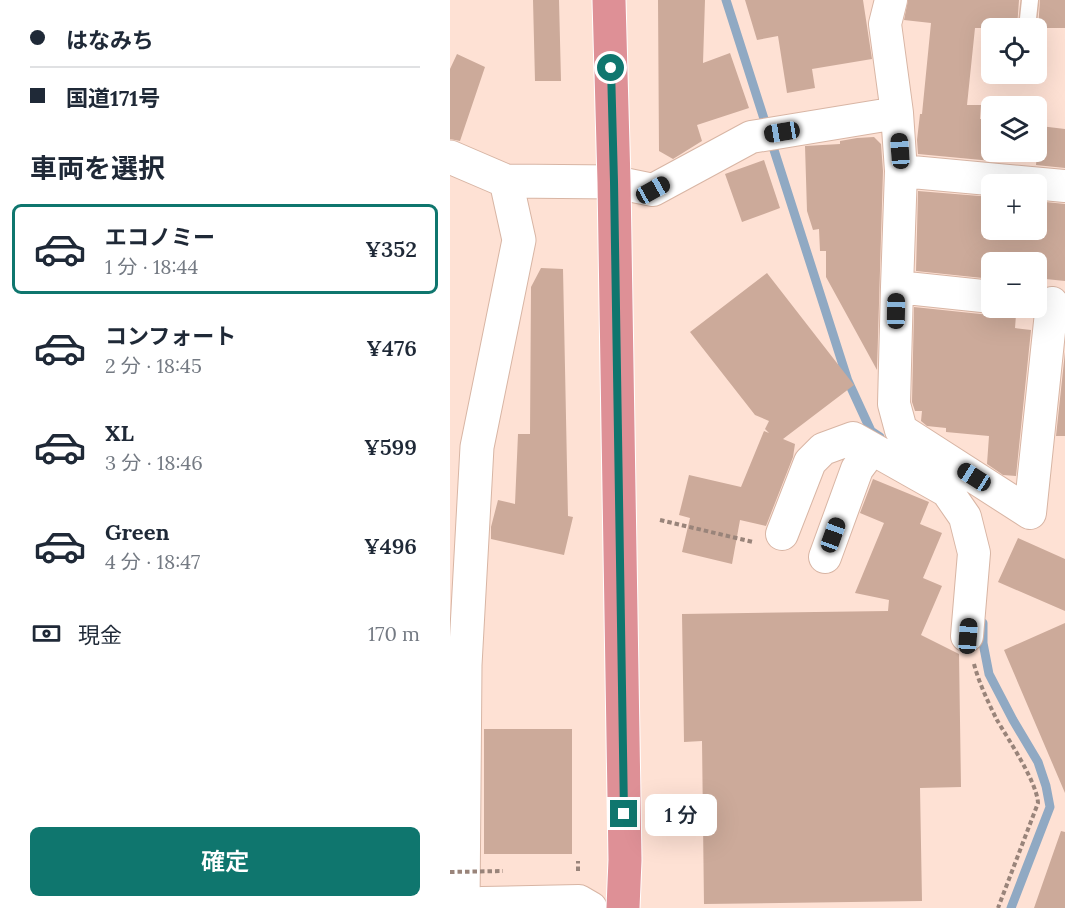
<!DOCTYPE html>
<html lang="ja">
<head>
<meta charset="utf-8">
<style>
	:root { --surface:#fff; --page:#f2f2f3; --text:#1f2937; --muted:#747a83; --line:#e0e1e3; --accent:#0f766e }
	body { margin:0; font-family:Lora,"Noto Sans JP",serif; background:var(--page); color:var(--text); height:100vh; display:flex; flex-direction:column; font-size:22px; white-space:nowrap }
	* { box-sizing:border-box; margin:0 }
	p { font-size:20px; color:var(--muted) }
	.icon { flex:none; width:33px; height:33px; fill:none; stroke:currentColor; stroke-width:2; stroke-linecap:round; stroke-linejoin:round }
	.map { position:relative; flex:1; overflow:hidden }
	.panel { display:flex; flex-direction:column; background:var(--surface); width:450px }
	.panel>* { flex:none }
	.banner { display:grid; align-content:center; height:132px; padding:0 30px; background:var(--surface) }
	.fabs { position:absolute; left:531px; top:18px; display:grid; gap:12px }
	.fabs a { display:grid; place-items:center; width:66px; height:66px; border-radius:9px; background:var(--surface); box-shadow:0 6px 24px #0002; font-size:30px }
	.end { position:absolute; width:27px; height:27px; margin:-14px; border:8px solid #0f766e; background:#fff; box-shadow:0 0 0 3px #fff }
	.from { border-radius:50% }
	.bubble { position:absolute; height:42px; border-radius:9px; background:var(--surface); box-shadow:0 6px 24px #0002; font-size:20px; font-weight:600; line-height:42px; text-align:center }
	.car { position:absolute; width:18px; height:36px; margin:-18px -9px; border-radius:8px; box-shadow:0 0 4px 2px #0007; background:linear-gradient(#222 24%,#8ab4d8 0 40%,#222 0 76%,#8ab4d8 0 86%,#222 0) }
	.banner b { display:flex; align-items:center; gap:21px; height:57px; font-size:22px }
	.banner b+b { border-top:2px solid var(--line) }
	.banner i { width:15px; height:15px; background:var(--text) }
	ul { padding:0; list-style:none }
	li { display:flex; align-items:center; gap:18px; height:90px; margin:0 12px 9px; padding:0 18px; border:3px solid transparent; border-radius:9px }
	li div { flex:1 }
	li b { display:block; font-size:22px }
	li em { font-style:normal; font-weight:600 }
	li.current { border-color:var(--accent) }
	li>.icon { width:54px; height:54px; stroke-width:1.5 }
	h2 { padding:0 30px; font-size:27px; line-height:72px }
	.pay { display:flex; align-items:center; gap:15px; height:66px; padding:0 30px; font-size:22px }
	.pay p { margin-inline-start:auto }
	.cta { display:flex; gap:12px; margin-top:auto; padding:12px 30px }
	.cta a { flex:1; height:69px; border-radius:9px; background:var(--accent); color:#fff; font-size:24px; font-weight:600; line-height:69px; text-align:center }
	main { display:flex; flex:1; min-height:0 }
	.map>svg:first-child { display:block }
</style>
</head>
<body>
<main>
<section class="panel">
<div class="banner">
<b><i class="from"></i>はなみち</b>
<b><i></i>国道171号</b>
</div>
<h2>車両を選択</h2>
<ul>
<li class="current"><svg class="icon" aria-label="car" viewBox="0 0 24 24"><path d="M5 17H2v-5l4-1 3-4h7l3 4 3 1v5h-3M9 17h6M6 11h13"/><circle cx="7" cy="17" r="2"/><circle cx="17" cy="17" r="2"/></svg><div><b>エコノミー</b><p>1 分 · 18:44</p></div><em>¥352</em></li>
<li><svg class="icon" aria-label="car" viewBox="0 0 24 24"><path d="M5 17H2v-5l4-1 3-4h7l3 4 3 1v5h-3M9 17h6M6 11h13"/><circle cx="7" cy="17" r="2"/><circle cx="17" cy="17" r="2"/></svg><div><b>コンフォート</b><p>2 分 · 18:45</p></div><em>¥476</em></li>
<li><svg class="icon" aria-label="car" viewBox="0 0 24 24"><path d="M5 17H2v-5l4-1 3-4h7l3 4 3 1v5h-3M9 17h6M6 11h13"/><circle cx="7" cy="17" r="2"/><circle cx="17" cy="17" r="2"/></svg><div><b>XL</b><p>3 分 · 18:46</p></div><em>¥599</em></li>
<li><svg class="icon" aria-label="car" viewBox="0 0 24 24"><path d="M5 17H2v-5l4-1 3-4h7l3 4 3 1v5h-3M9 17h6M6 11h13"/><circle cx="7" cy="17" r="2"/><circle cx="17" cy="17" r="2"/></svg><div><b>Green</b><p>4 分 · 18:47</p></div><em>¥496</em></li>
</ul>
<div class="pay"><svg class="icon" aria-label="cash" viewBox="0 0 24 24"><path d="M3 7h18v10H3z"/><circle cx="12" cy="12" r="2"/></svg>現金<p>170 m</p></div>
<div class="cta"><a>確定</a></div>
</section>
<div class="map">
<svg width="615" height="908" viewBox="0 0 615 908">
	<rect width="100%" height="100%" fill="#fee1d4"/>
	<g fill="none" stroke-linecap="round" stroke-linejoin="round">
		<!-- stream -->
		<path stroke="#90a9c3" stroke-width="9" d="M276 0 398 381 421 431 430 437
			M533 623V643L539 674 563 720 588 762 596 786 600 807 561 908"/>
	</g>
	<!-- building -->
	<path fill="#ccaa9a" d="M83 0H109L111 81H85Z
		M208 0H255L253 63 280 53 299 108 247 125 252 141 223 159 209 151Z
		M295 0H413L422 59 362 69 365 88 337 93 328 36 307 40Z
		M458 0H569L567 28H525L517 105H531L530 119 542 120V161L468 154 467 140 470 114H472L481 23 454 20Z
		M590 0H615V28H588Z
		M7 54 35 67 10 141 0 139V69Z
		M590 126 615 129V168L586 165Z
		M424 137 431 144 433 171 427 370 376 277V251H370L369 229 363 230 357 211 355 146 390 144V141L407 138Z
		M314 160 330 208 292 222 275 174Z
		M468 191 542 197V230H586V201L615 204V281L586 278V262H542V279L466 271Z
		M91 268 113 269 118 516 123 517 114 555 41 539V527L48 500 65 504 68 434H80L81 287Z
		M317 273 404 385 333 439 345 444 343 457 316 526 290 520 282 564 232 552 240 518 229 515 239 475 291 487 314 431 319 433 315 429 319 421 305 415 240 332Z
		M464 307 540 315 550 313 566 315 565 328 581 330 566 476 553 475 537 464 539 436 496 432V428L477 426 471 421 472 411H465L462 402Z
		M615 352V436H606Z
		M423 479 479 502 470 524 492 533 473 578 492 586 471 635 509 654 511 787 470 788 472 901 254 904 252 741 234 742 232 614 438 611 439 600 405 593 434 523 410 513Z
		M568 538 615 559V611L548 582Z
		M615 623V793L554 650Z
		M34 729H122V854H34Z
		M611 831 615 832V908H584Z"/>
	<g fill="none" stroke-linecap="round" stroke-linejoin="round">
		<defs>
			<path id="service" d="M577 28 580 0"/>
			<path id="minor" d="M441 0 435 24 447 113 451 171 447 287 542 297
				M451 171 615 186
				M164 182 203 190 301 137 447 113
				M447 287 444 404 451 430 580 513 602 303
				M332 534 360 462 373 449 403 438 497 491 515 517 524 553 517 636
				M375 557 407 469 422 449
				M27 908 32 903 129 901 141 908"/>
			<path id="tertiary" d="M0 157 56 181 164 182
				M13 908 15 665 27 447 69 240 56 181"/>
			<path id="trunk" d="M159 0 164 182 175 860 173 908"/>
		</defs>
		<!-- service casing -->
		<use href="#service" stroke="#d8b5a4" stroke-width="19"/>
		<!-- minor casing -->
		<use href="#minor" stroke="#d8b5a4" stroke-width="34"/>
		<!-- tertiary casing -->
		<use href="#tertiary" stroke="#d8b5a4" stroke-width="35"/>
		<!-- trunk casing -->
		<use href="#trunk" stroke="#fff" stroke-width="35"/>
		<!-- path -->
		<path stroke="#99847a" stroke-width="4" stroke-dasharray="4.5 3" stroke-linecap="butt" d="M210 520 303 542
			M524 664C529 683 538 702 547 720 558 739 587 782 588 803L548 908
			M128 871V861"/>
		<!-- service -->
		<use href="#service" stroke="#fff" stroke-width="16"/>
		<!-- minor -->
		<use href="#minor" stroke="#fff" stroke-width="32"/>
		<!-- tertiary -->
		<use href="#tertiary" stroke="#fff" stroke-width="33"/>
		<!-- trunk -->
		<use href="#trunk" stroke="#de9096" stroke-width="33"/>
		<!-- path-bridge -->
		<path stroke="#99847a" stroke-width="4" stroke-dasharray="4.5 3" stroke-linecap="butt" d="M0 872 53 871"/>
	</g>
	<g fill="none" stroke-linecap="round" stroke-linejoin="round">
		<!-- route -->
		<path stroke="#0f766e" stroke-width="8" d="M161 68 164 182 174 814"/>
	</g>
</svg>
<div class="fabs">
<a><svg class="icon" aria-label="locate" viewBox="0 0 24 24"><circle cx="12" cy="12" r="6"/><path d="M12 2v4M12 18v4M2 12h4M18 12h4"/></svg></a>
<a><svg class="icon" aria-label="layers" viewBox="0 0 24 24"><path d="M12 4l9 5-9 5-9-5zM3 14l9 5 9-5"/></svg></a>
<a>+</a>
<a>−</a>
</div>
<i class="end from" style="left:161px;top:68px"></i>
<i class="end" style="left:174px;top:814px"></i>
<div class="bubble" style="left:195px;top:794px;width:72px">1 分</div>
<i class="car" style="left:332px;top:132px;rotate:261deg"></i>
<i class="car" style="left:450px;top:151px;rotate:356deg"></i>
<i class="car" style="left:203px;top:190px;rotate:61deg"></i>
<i class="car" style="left:446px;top:311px;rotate:1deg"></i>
<i class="car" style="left:524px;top:477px;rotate:302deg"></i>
<i class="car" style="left:383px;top:535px;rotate:20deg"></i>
<i class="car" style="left:518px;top:636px;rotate:4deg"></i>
</div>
</main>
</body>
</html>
